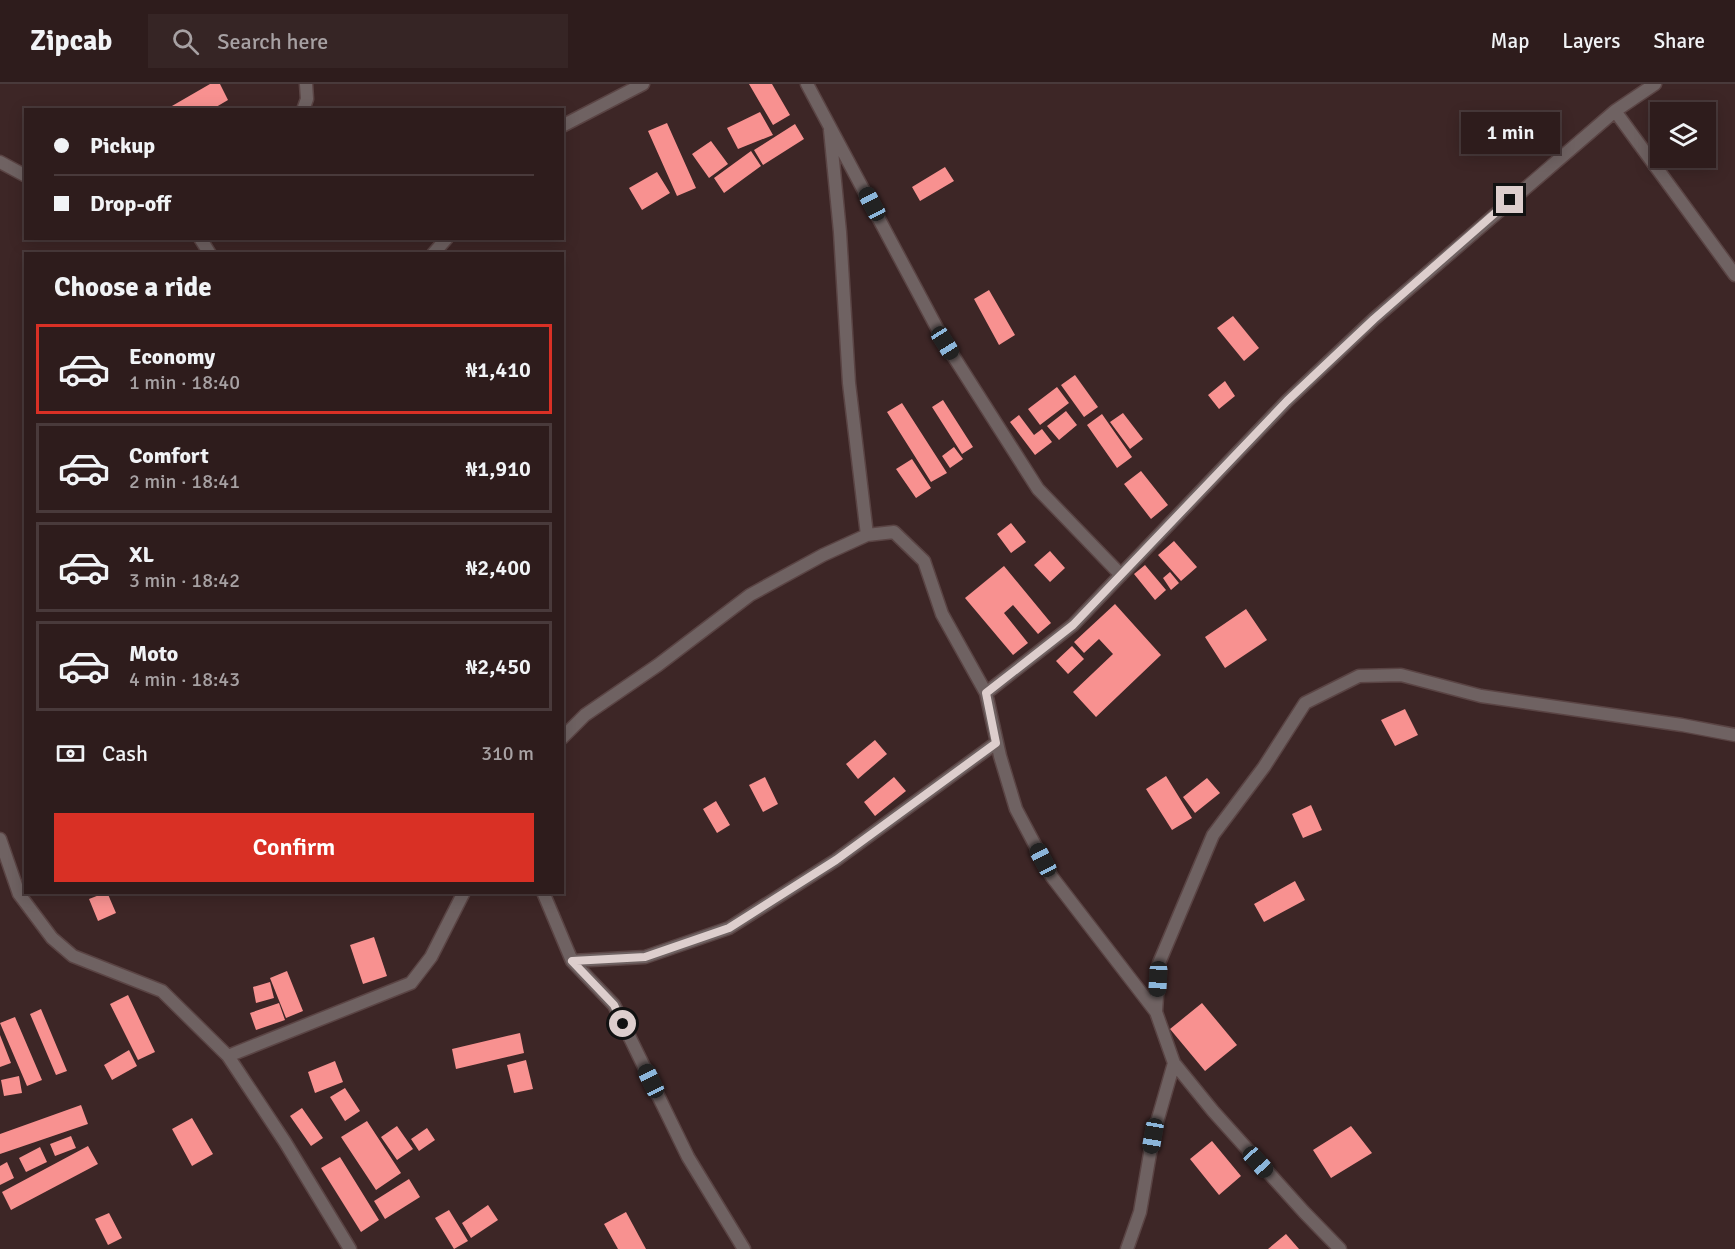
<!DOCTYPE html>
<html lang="en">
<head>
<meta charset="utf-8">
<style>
	:root { --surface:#2e1c1c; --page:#362525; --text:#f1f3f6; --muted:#a7a1a3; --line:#493a3b; --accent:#d93025 }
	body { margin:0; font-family:Signika,sans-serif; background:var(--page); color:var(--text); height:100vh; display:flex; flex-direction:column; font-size:22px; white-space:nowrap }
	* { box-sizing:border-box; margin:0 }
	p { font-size:20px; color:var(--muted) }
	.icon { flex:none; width:33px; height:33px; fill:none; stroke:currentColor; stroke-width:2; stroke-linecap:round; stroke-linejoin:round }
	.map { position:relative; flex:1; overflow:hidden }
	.side { position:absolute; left:24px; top:168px; width:540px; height:642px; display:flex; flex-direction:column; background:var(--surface); border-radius:0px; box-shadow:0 3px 15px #0003,0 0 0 2px var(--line) }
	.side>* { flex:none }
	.hud { position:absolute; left:24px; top:24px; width:540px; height:132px; border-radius:0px; box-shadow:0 3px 15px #0003,0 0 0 2px var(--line); display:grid; align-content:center; height:132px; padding:0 30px; background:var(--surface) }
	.fabs { position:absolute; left:1650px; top:18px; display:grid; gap:12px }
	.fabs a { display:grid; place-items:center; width:66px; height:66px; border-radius:0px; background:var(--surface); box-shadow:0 3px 15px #0003,0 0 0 2px var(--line); font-size:30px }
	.end { position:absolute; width:27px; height:27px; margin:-14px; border:8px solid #ddcecd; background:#111; box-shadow:0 0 0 3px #111 }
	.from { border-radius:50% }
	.bubble { position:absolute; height:42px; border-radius:0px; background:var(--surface); box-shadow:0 3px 15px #0003,0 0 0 2px var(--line); font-size:20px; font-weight:600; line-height:42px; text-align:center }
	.car { position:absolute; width:18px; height:36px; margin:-18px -9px; border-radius:8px; box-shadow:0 0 4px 2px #0007; background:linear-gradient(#222 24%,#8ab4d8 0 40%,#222 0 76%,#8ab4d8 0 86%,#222 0) }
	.hud b { display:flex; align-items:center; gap:21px; height:57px; font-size:22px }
	.hud b+b { border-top:2px solid var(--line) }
	.hud i { width:15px; height:15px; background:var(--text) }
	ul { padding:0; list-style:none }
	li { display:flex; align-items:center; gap:18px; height:90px; margin:0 12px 9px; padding:0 18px; border:3px solid var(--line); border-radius:0px }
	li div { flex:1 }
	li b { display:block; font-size:22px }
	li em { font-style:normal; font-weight:600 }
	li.active { border-color:var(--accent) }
	li>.icon { width:54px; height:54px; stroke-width:1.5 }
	h2 { padding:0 30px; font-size:27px; line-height:72px }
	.pay { display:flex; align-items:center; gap:15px; height:66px; padding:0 30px; font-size:22px }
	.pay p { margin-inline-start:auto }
	.cta { display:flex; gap:12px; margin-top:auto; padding:12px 30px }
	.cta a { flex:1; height:69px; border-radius:0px; background:var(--accent); color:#fff; font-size:24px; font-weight:600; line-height:69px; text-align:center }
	header { display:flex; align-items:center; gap:36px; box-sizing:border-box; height:84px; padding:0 30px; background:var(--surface); border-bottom:2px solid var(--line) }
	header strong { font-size:28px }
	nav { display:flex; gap:33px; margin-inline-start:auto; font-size:21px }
	.search { width:420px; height:54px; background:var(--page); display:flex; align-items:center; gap:15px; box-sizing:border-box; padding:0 21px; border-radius:0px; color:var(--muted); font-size:22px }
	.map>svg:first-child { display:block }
</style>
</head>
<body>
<header>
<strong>Zipcab</strong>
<div class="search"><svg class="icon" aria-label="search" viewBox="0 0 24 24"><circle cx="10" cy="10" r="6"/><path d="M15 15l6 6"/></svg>Search here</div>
<nav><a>Map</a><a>Layers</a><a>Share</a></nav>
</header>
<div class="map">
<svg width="1735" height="1165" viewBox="0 0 1735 1165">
	<rect width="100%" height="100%" fill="#3d2626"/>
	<!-- building -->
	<path fill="#f89190" d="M210 0H220L228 16 211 26H165Z
		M749 0H772L790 31 773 41Z
		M760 28 773 51 738 65 727 44Z
		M667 39 696 104 677 112 648 47Z
		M795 40 804 55 763 81 754 66Z
		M711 57 728 80 709 94 692 70Z
		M751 67 761 82 724 109 714 94Z
		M945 83 954 97 920 117 912 103Z
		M657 88 670 109 642 126 629 104Z
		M989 206 1015 251 999 261 974 215Z
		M1233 232 1259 264 1244 277 1217 244Z
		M1075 291 1098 323 1084 333 1061 301Z
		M1225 297 1235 312 1219 325 1208 311Z
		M1057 303 1069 319 1040 341 1028 325Z
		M943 316 973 363 962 370 932 323Z
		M902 319 947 389 931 398 887 328Z
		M1066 327 1077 341 1059 356 1047 342Z
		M1123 329 1143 355 1130 365 1110 338Z
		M1102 330 1132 373 1117 384 1087 341Z
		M1019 331 1034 351 1042 345 1052 358 1035 371 1010 338Z
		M954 363 963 375 950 384 942 372Z
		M912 375 931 404 916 414 896 385Z
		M1141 387 1168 421 1151 435 1124 400Z
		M1011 439 1026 458 1011 469 997 450Z
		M1174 457 1197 483 1181 497 1158 471Z
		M1050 467 1065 484 1050 498 1034 481Z
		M1145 481 1166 506 1155 516 1134 490Z
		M1004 482 1051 539 1038 550 1013 521 1004 529 1028 559 1013 571 965 514Z
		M1170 488 1179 499 1171 506 1163 494Z
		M1115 520 1161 571 1096 633 1073 608 1113 570 1099 555 1084 569 1074 558Z
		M1246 525 1267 556 1225 584 1205 553Z
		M1072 562 1084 575 1068 590 1056 577Z
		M1405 625 1418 651 1395 662 1381 636Z
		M875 656 887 670 858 695 846 680Z
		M1166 692 1192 734 1172 746 1146 705Z
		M765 693 778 720 763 728 749 701Z
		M894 693 906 707 875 732 864 718Z
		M1207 694 1220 709 1195 729 1183 713Z
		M716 717 730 741 717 749 703 725Z
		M1311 721 1322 746 1303 754 1292 730Z
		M1295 797 1305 816 1264 838 1254 820Z
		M107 808 116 829 98 837 89 815Z
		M374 853 387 892 363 900 350 861Z
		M287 887 303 927 286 934 270 894Z
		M270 898 274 914 256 919 253 903Z
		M128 911 155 968 138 976 110 920Z
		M279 919 285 936 256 946 250 929Z
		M1202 919 1237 961 1205 987 1170 945Z
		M41 925 67 987 56 991 30 930Z
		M15 933 42 996 27 1002 0 939Z
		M520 949 524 969 456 985 452 965Z
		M0 951 11 979 0 983Z
		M129 966 137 982 112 996 104 981Z
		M526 976 533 1005 514 1009 507 981Z
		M335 977 343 998 315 1009 308 988Z
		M19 992 22 1009 4 1012 1 996Z
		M345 1004 360 1027 345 1037 330 1013Z
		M81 1021 88 1040 0 1070V1050Z
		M302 1024 323 1054 311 1062 290 1032Z
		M192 1034 213 1070 192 1082 172 1045Z
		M367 1037 401 1089 376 1106 341 1053Z
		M397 1042 413 1065 397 1076 381 1053Z
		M1351 1042 1372 1069 1331 1094 1313 1066Z
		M427 1044 435 1056 419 1067 411 1055Z
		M71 1052 76 1064 55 1072 50 1060Z
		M1212 1057 1241 1092 1219 1111 1190 1075Z
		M88 1062 98 1080 11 1126 2 1108Z
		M40 1063 47 1078 26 1088 19 1074Z
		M340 1073 379 1136 361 1148 321 1084Z
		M7 1078 14 1094 0 1101V1082Z
		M409 1095 420 1113 385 1135 374 1117Z
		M488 1121 498 1136 471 1154 462 1139Z
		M449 1126 468 1157 454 1165 435 1134Z
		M626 1128 646 1165H618L604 1140Z
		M109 1129 122 1154 108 1161 95 1135Z
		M1286 1150 1299 1165H1268Z"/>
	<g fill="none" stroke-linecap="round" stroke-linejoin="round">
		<defs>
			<path id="minor" d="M807 0 945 259 1038 405 1121 491
				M303 26 307 15 306 0
				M1615 27 1735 191
				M562 42 643 0
				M830 46 840 148 849 299 867 451
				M0 78 26 92
				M200 154 210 170
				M433 170 447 154
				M986 609 1073 541 1287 317 1374 235 1615 27 1655 0
				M562 654 585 631 658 581 750 511 823 471 867 451 894 448 924 477 942 530 986 609 1000 672 1016 725 1052 793 1156 928 1174 979 1213 1027 1304 1128 1340 1165
				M0 755 19 810 52 854 73 872 162 907 228 972 285 1058 350 1165
				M543 808 572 877 614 921 688 1073 744 1165
				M572 877 645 873 729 844 836 776 996 659
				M1156 928 1159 879 1213 751 1264 683 1305 619 1359 592 1401 591 1481 612 1682 641 1735 651
				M228 972 411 899 431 873 464 808
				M1127 1165 1140 1128 1153 1052 1174 979"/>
		</defs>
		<!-- minor casing -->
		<use href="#minor" stroke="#5a4444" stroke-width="15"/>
		<!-- minor -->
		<use href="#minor" stroke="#6f6262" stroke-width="12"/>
	</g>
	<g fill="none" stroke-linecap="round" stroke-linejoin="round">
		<!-- route -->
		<path stroke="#ddcecd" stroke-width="8" d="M623 940 614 921 572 877 645 873 729 844 836 776 996 659 986 609 1073 541 1287 317 1374 235 1510 116"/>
	</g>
</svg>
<div class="fabs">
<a><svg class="icon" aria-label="layers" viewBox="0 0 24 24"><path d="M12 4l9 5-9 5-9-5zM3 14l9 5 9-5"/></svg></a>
</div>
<i class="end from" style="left:623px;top:940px"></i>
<i class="end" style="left:1510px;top:116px"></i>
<div class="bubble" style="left:1461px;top:28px;width:99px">1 min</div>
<i class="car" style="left:872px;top:120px;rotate:332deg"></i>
<i class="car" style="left:945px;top:259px;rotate:148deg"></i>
<i class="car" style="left:1043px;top:776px;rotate:332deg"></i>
<i class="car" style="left:1158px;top:895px;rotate:183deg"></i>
<i class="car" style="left:651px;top:997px;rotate:334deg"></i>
<i class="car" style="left:1153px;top:1052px;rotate:190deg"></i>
<i class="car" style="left:1258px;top:1078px;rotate:138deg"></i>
<div class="hud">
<b><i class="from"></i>Pickup</b>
<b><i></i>Drop-off</b>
</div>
<section class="side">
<h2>Choose a ride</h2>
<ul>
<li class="active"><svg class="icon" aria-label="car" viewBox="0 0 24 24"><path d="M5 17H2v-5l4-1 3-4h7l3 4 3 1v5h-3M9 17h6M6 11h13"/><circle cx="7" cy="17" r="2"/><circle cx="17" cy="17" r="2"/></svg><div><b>Economy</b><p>1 min · 18:40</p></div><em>₦1,410</em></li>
<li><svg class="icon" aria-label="car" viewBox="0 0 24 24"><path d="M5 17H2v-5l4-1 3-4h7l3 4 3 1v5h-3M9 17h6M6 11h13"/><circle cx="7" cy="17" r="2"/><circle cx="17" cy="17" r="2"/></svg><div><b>Comfort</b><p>2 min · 18:41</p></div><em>₦1,910</em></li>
<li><svg class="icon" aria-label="car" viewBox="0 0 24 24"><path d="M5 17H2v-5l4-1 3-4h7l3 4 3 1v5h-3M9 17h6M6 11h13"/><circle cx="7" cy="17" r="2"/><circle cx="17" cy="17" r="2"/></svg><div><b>XL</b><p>3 min · 18:42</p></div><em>₦2,400</em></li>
<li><svg class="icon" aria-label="car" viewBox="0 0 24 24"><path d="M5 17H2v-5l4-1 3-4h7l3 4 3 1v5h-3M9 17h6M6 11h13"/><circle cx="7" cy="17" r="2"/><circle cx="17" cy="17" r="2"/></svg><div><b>Moto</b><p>4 min · 18:43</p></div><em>₦2,450</em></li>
</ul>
<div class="pay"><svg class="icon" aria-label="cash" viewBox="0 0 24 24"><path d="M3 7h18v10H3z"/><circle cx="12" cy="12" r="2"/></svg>Cash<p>310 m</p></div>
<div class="cta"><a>Confirm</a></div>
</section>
</div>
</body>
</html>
